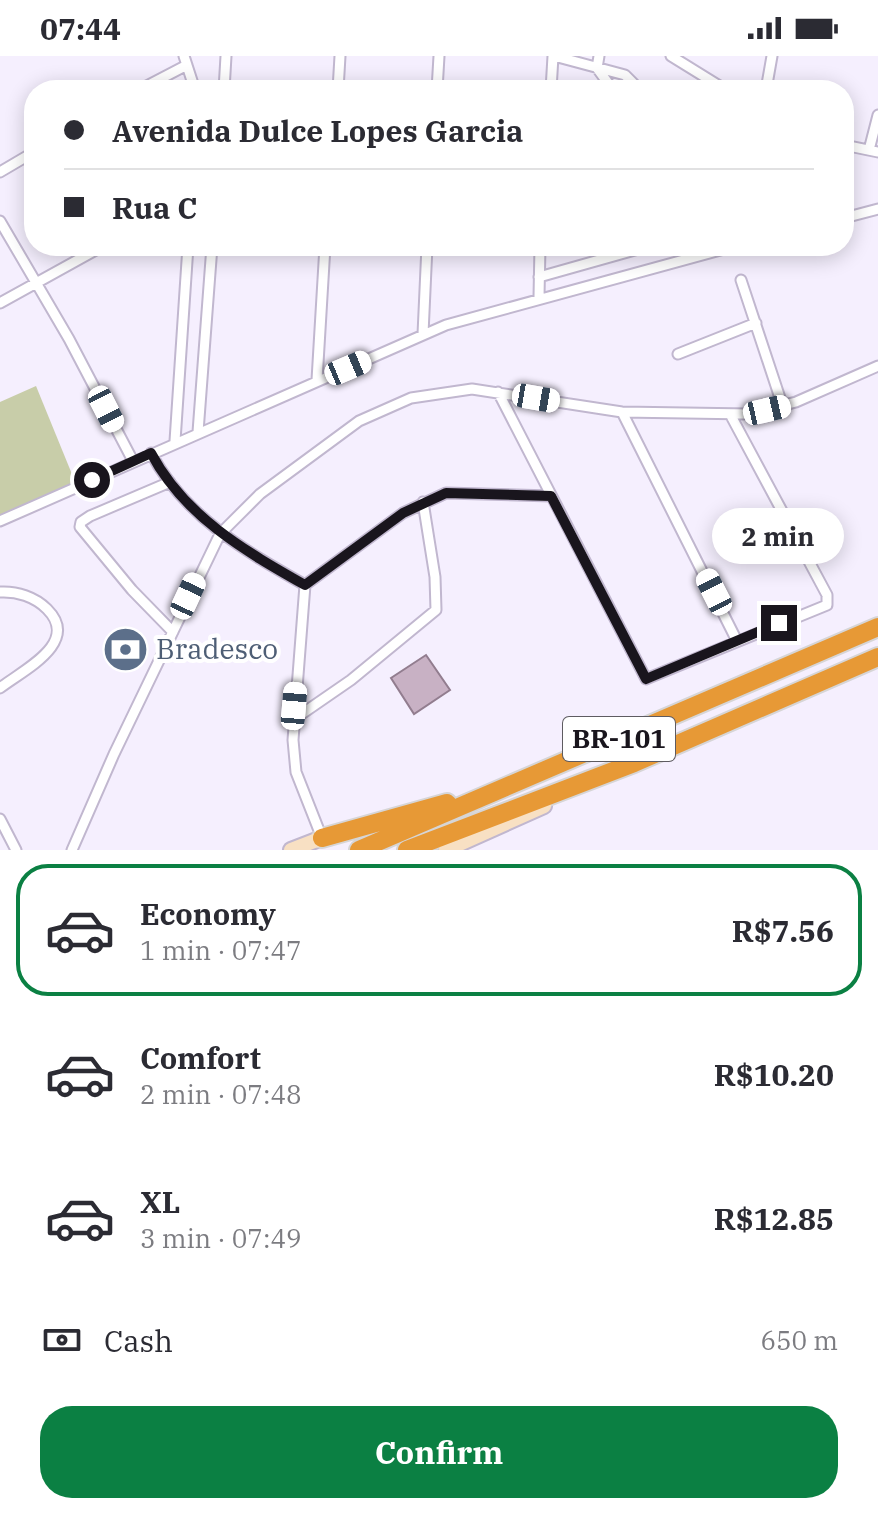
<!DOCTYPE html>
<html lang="en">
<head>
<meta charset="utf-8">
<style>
	:root { --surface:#fff; --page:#f7f7f7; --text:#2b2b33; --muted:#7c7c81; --line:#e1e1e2; --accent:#0b8043 }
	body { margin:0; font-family:"IBM Plex Serif",serif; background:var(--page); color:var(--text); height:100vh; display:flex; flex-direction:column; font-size:30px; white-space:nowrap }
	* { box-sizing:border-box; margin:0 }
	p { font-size:26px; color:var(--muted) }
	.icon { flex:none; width:44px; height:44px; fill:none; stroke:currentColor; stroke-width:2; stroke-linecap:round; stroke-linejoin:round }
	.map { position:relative; height:794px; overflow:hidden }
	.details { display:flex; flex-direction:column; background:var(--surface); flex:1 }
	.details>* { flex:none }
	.hud { position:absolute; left:24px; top:24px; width:830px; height:176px; border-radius:32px; box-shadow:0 4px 20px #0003; display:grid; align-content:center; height:176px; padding:0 40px; background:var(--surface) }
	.end { position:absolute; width:36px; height:36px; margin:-18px; border:10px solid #19151d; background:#fff; box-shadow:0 0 0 4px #fff }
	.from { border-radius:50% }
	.bubble { position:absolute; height:56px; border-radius:28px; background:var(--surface); box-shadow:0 4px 20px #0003; font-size:26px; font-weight:700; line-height:56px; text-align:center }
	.car { position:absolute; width:24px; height:48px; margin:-24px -12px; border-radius:10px; box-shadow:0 0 6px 2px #0007; background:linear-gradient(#fff 24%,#345 0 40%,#fff 0 76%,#345 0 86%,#fff 0) }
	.hud b { display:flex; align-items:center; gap:28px; height:76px; font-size:30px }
	.hud b+b { border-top:2px solid var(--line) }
	.hud i { width:20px; height:20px; background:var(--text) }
	ul { padding:14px 0 0; list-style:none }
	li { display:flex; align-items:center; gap:24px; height:132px; margin:0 16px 12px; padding:0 24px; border:4px solid transparent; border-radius:32px }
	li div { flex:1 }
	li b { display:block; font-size:30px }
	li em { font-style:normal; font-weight:700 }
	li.active { border-color:var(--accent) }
	li>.icon { width:72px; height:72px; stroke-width:1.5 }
	.pay { display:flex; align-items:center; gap:20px; height:88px; padding:0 40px; font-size:30px }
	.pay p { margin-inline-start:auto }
	.action { display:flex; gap:16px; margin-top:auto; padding:16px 40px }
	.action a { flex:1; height:92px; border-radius:32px; background:var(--accent); color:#fff; font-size:32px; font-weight:700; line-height:92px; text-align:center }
	.status { display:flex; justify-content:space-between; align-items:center; height:56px; padding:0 40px; background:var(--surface); direction:ltr }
	.status svg { height:22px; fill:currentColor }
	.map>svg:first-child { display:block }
</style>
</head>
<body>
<div class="status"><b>07:44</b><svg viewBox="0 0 49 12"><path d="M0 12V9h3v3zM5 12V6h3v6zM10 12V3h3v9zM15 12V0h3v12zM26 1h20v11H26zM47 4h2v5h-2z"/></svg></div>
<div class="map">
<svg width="878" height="794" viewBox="0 0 878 794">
	<rect width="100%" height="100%" fill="#f5effe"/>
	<!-- green -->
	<path fill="#c8cda9" d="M36 330 76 428 0 461V346Z"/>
	<!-- building -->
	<path fill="#c8b1c4" stroke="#927d8f" stroke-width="2" d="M426 599 450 634 414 658 391 622Z"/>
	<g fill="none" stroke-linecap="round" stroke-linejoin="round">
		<defs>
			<path id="street" d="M184 0 195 34
				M554 0 625 19 640 34
				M599 0 597 12 613 34
				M671 0 726 34
				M139 34 187 9
				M224 34 226 0
				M338 34 340 0
				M437 34 439 0
				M551 34 553 0
				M766 34 772 0
				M844 89 878 96
				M869 94 878 59
				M0 116 34 96
				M844 162 878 153
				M0 165 69 283 133 405
				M539 221 649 190
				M741 224 783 351
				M539 241 540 190
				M0 247 103 190
				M423 278 427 190
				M678 298 756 267
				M317 324 325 190
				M498 336 646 623 827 549V539L730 358
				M622 356 737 585
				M198 376 212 190
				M175 385 188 190
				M151 397C184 460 245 495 305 529
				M170 426 90 460 81 466 80 471 132 534 173 576
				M0 465 446 269 735 190
				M305 529 403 457 446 437 551 440
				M305 529 293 684 296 716 322 782
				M0 536C17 535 35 541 47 553 81 587 23 614 0 632
				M293 664 351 624 436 554 435 521 423 446
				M0 763 16 794
				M72 794 114 698 220 478 260 438 359 365 411 342 472 333 622 356 749 358 796 346 878 310"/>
			<path id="secondary" d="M291 794 322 782
				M446 794 544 750"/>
			<path id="highway" d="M322 782 447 747
				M359 794 878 571
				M407 794 634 707 878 601"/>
		</defs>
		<!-- street casing -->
		<use href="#street" stroke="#c1b7cf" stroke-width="13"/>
		<!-- secondary casing -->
		<use href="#secondary" stroke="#c1b7cf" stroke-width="18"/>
		<!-- highway casing -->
		<use href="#highway" stroke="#d6d5d6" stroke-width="22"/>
		<!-- street -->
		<use href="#street" stroke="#fff" stroke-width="9"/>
		<!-- secondary -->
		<use href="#secondary" stroke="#f8e0c3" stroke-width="14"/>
		<!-- highway -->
		<use href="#highway" stroke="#e79936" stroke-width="18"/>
	</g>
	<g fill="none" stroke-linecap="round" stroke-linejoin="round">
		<!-- route -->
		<path stroke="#19151d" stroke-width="10" d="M92 424 151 397C184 460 245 495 305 529L403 457 446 437 551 440 646 623 779 567"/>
	</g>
	<!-- icons -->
	<defs>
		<symbol id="bank-disc" viewBox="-11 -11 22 22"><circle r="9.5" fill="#5c6f8a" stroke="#fff"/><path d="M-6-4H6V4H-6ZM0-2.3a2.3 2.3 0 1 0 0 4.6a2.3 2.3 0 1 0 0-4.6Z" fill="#fff"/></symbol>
	</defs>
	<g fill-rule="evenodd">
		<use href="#bank-disc" x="100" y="568" width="51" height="51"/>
	</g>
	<g text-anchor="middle" stroke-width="8" stroke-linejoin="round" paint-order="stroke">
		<!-- shield labels -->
		<rect fill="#fff" stroke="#5e5b61" stroke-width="2" x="563" y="661" width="112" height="44" rx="6"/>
		<g font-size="26" font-weight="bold" fill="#19151d">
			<text x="619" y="692">BR-101</text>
		</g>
		<!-- service labels -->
		<g font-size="28" fill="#4e5e75" stroke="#fff" text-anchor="start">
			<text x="156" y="603">Bradesco</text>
		</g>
	</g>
</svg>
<i class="end from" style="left:92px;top:424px"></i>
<i class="end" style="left:779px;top:567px"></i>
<div class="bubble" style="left:712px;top:452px;width:132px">2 min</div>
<i class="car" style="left:348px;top:312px;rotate:67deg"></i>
<i class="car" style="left:536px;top:342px;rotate:100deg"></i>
<i class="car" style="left:106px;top:353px;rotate:153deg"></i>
<i class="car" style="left:767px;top:354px;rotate:77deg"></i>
<i class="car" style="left:714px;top:536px;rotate:333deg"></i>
<i class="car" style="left:188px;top:540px;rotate:25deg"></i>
<i class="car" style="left:294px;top:650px;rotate:5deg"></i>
<div class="hud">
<b><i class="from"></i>Avenida Dulce Lopes Garcia</b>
<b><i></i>Rua C</b>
</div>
</div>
<section class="details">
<ul>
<li class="active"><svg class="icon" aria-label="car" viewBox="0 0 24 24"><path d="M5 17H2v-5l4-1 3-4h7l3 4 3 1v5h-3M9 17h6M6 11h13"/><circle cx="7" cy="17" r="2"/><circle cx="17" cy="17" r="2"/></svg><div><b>Economy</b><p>1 min · 07:47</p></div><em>R$7.56</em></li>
<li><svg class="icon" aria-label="car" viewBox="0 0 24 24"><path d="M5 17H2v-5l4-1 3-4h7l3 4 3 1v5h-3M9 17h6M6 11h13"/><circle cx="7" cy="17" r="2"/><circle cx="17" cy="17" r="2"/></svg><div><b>Comfort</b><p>2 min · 07:48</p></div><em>R$10.20</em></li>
<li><svg class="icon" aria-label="car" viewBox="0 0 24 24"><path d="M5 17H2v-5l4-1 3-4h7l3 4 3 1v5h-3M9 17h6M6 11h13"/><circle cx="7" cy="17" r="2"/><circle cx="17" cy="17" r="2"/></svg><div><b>XL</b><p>3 min · 07:49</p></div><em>R$12.85</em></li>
</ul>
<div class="pay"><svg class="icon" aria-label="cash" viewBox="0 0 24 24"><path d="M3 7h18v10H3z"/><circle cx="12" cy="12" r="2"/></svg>Cash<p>650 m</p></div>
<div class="action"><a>Confirm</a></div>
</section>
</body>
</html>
